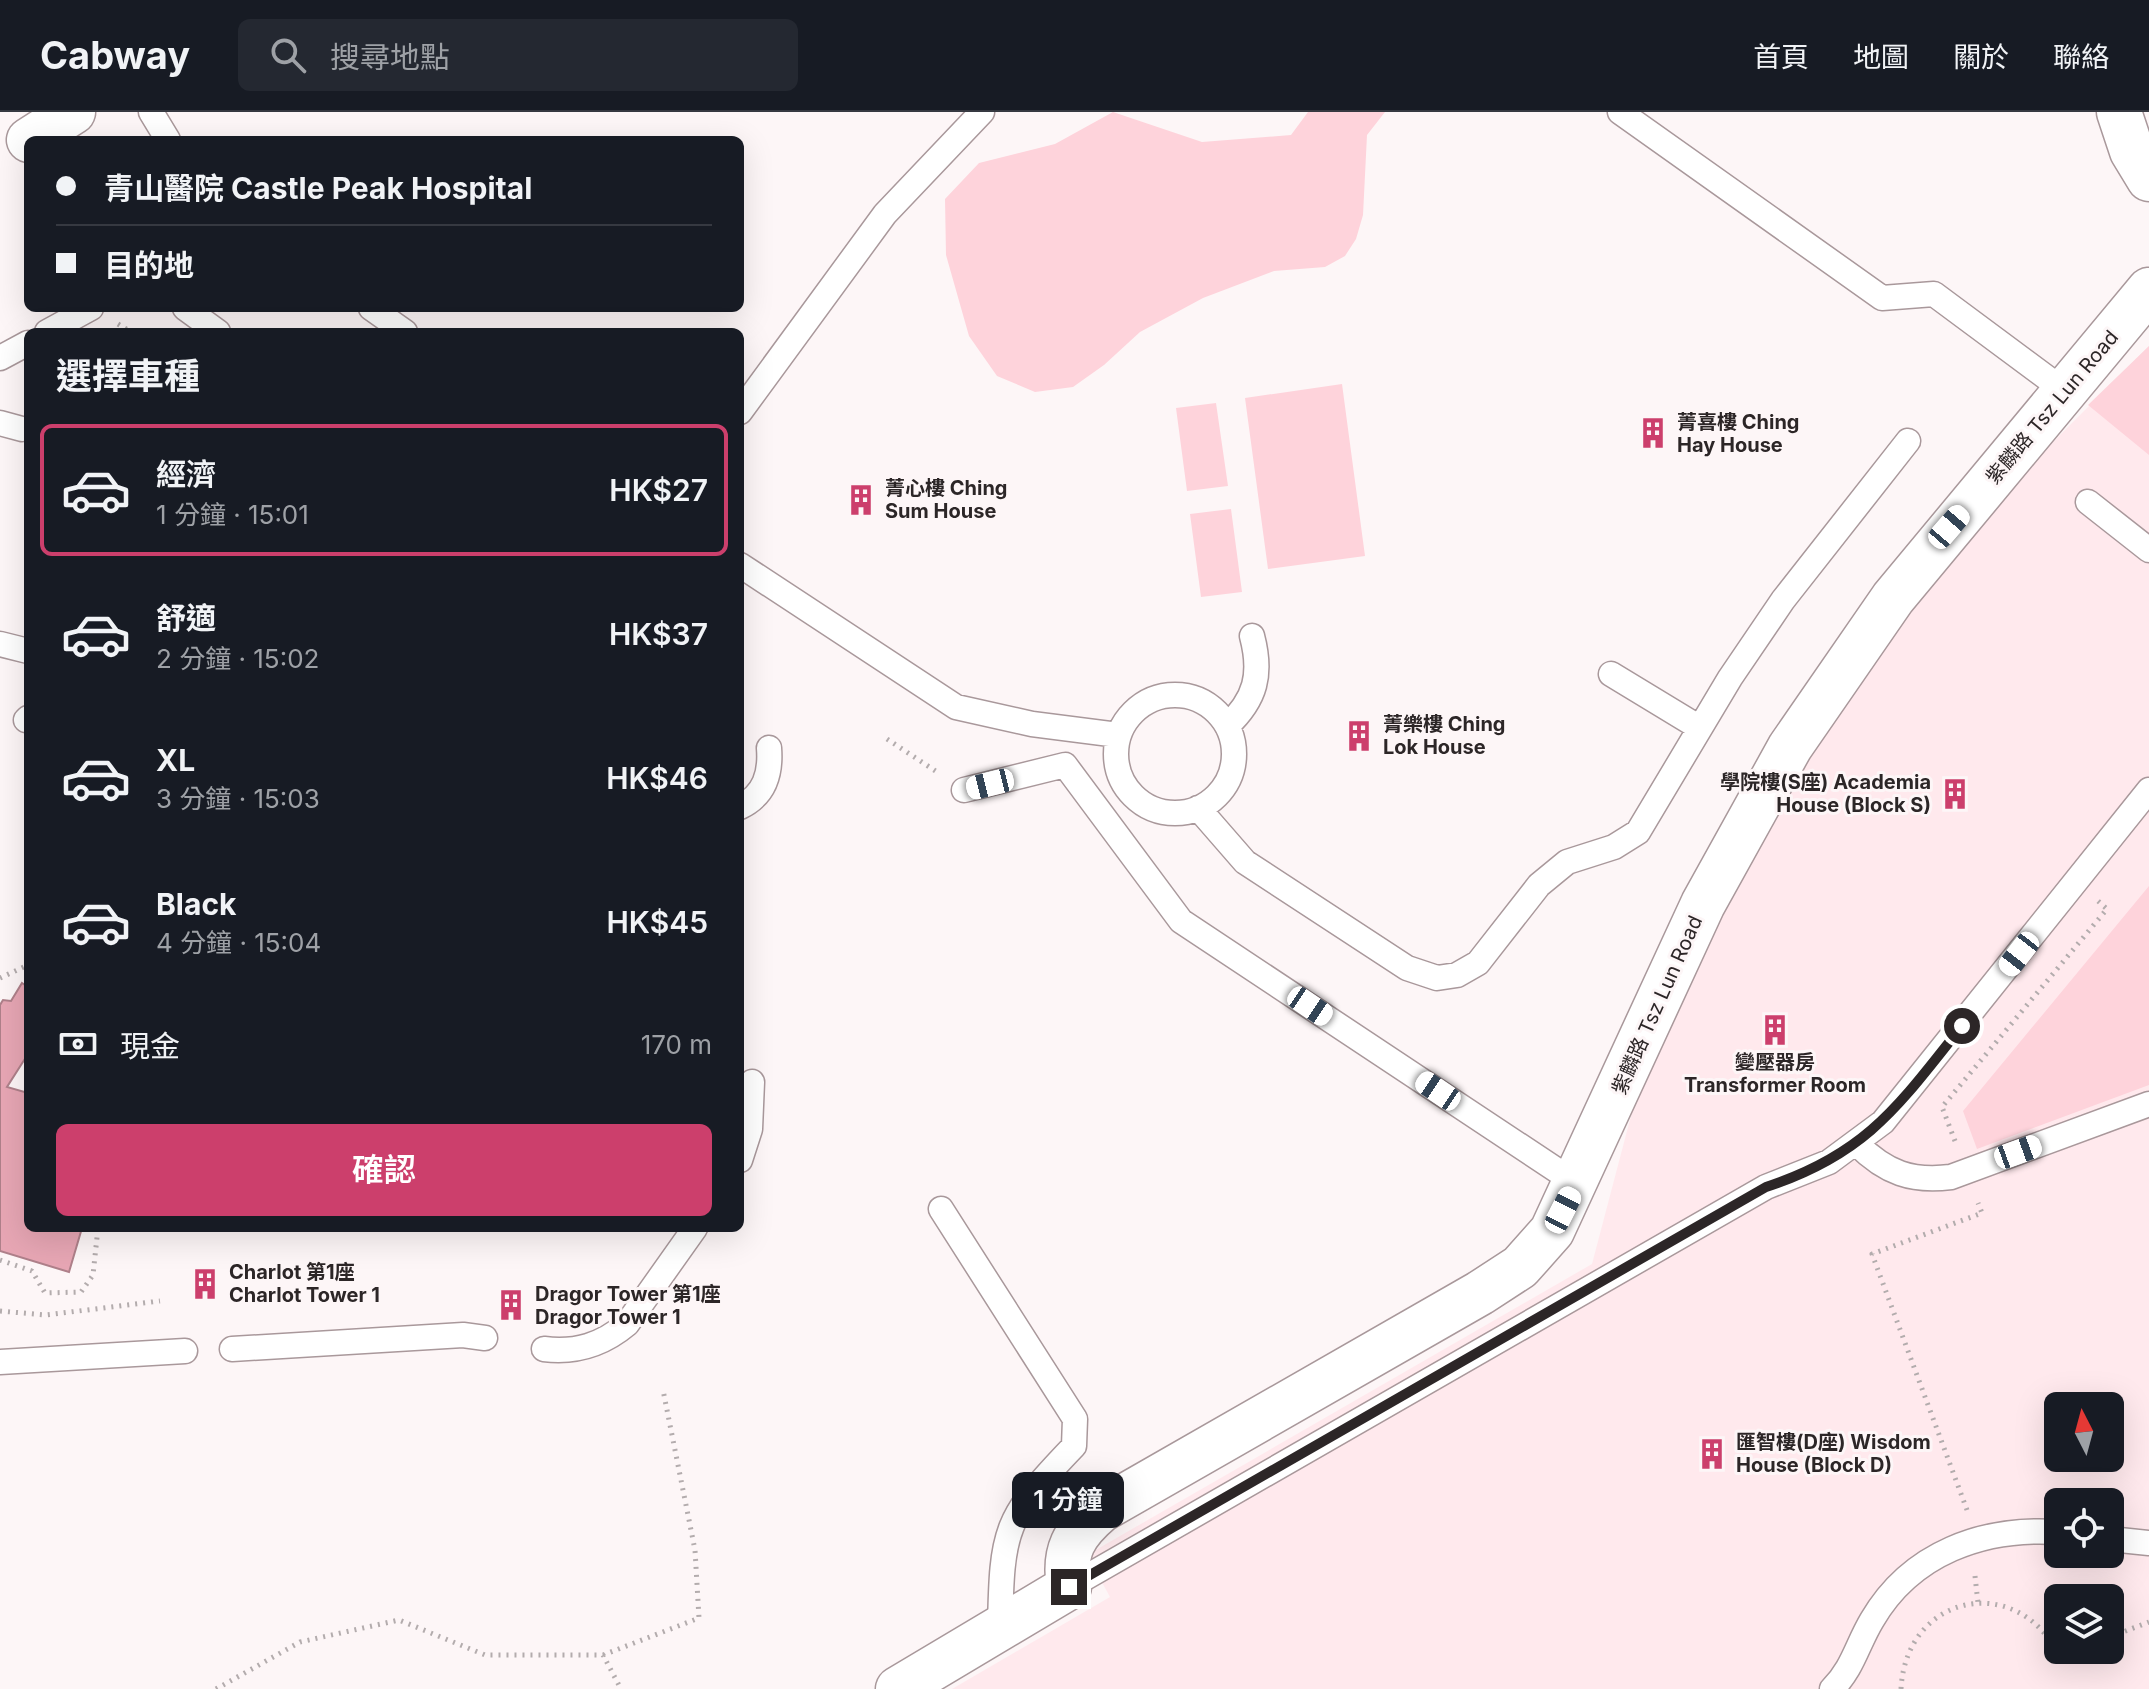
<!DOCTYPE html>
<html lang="zh-TW">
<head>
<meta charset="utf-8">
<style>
	:root { --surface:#171b24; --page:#242831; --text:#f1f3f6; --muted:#9ea1a6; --line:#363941; --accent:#cc3f6c }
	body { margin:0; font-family:Inter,"Noto Sans TC",sans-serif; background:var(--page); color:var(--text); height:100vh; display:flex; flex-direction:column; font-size:30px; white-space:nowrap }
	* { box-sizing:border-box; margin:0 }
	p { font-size:26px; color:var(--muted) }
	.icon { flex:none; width:44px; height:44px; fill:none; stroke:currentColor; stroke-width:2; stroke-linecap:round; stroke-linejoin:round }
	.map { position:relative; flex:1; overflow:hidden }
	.details { position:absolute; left:24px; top:216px; width:720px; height:904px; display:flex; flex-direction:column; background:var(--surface); border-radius:12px; box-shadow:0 8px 32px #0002 }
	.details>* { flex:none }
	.banner { position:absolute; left:24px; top:24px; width:720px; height:176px; border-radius:12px; box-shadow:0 8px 32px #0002; display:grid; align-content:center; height:176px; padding:0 32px; background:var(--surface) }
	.needle { width:52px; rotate:354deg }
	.fabs { position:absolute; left:2044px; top:1280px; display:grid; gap:16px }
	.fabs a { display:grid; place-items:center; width:80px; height:80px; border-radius:12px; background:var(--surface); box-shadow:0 8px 32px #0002; font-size:40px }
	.end { position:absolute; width:36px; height:36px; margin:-18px; border:10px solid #2c2627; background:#fff; box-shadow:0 0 0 4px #fff }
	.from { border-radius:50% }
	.bubble { position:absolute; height:56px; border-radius:12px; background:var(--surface); box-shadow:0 8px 32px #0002; font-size:26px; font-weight:600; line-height:56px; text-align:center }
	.car { position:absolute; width:24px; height:48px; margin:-24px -12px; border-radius:10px; box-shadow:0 0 6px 2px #0007; background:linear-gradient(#fff 24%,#345 0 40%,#fff 0 76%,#345 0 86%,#fff 0) }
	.banner b { display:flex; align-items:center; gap:28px; height:76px; font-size:30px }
	.banner b+b { border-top:2px solid var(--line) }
	.banner i { width:20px; height:20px; background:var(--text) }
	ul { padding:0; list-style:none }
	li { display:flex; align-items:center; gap:24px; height:132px; margin:0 16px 12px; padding:0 16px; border:4px solid transparent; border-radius:12px }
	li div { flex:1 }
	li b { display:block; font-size:30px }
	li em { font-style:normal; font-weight:600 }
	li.current { border-color:var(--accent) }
	li>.icon { width:72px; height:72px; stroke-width:1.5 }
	h2 { padding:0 32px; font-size:36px; line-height:96px }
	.pay { display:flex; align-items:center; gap:20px; height:88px; padding:0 32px; font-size:30px }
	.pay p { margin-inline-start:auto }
	.primary-button { display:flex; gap:16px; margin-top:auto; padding:16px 32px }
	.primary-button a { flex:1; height:92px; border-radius:12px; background:var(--accent); color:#fff; font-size:32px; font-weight:600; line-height:92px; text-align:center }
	header { display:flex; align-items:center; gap:48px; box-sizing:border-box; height:112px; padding:0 40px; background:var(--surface); border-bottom:2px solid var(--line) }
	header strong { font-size:38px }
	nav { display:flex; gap:44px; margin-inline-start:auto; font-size:28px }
	.search { width:560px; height:72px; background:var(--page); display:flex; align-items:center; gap:20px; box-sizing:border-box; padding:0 28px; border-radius:12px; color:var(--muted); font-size:30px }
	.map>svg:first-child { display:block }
</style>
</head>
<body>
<header>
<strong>Cabway</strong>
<div class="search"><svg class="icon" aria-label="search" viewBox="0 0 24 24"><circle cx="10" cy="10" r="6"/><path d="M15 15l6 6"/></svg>搜尋地點</div>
<nav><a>首頁</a><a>地圖</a><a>關於</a><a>聯絡</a></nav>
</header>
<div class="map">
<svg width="2149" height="1577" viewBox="0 0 2149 1577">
	<rect width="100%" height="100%" fill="#fdf6f7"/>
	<!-- built -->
	<path fill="#ffe9ed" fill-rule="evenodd" d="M2149 234V1577H952L1110 1485 1087 1443 1592 1152 1642 962 1720 800 1806 644 1908 497 2023 360ZM2058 1294H2110V1346H2058ZM2058 1390H2110V1442H2058ZM2058 1486H2110V1538H2058Z"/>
	<!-- green -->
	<path fill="#fed3db" d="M1113 0 1202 30 1291 23 1308 0H1385L1367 23 1363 103 1356 127 1345 144 1325 155 1274 159 1203 186 1140 220 1104 253 1073 275 1035 280 997 264 969 224 946 143 945 87 979 51 1055 32Z
		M2149 234V343L2088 293Z
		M1342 272 1365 444 1268 457 1245 286Z
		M1216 291 1228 374 1187 379 1176 296Z
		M1231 397 1242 480 1201 485 1190 402Z
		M2149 774V973L1977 1037 1963 999Z"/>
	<!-- water -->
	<path fill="#e7a6b4" stroke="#af808a" stroke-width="2" d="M22 871 28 875V942L7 975 28 981V1116H82L69 1160 0 1139V893L3 888 11 889Z"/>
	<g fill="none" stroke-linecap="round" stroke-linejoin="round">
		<defs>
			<path id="lane" d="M151 0 168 28
				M1620 0 1882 186 1934 182 2066 280
				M185 196 218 220
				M371 196 405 220
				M47 220 91 196
				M0 246 28 231
				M740 300 885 102 982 0
				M0 311 22 317
				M2088 390 2149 438
				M740 453 956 595 1032 612 1118 623
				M0 532 28 539
				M1611 562 1700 616
				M1116 642a59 59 0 1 1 118 0a59 59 0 1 1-118 0Z
				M26 608 28 606
				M1227 614C1256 587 1262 562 1252 524
				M964 678 1065 653 1181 809 1576 1071
				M740 695C765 683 771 661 769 636
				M1198 696 1245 750 1407 856 1437 866 1457 863 1478 851 1539 773 1567 750 1614 735 1638 720 1730 566 1783 488 1908 329
				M1857 1032C1886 1061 1912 1070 1951 1065L2149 992
				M740 1048 750 1017 752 970
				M941 1097 1075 1307 1074 1334C1004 1407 1002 1416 1000 1517
				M232 1237 463 1223 485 1226
				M544 1237C576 1241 602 1233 627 1212L695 1116
				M0 1250 185 1239
				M2110 1427 2149 1431
				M1069 1475 1766 1075 1829 1050 1883 1010 2149 678
				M1832 1577C1853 1556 1857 1533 1872 1508 1911 1441 1983 1415 2058 1420"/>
			<path id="street" d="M2119 0 2132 39 2149 67
				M898 1577 1069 1475C1063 1439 1074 1421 1101 1398L1480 1181 1520 1155 1552 1119 1703 792 1790 635 1893 486 2149 178"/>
			<path id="secondary" d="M29 28 73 0"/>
		</defs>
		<!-- lane casing -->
		<use href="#lane" stroke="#a9989b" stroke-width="27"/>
		<!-- street casing -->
		<use href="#street" stroke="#a9989b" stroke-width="47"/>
		<!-- secondary casing -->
		<use href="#secondary" stroke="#a9989b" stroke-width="47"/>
		<!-- path -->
		<path stroke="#b3acad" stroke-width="5" stroke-dasharray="2 6" stroke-linecap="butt" d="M118 212 131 220
			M887 627 937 660
			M0 866 28 853
			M1955 1029 1942 995 2107 797 2098 789
			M0 1148 32 1159 45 1181 81 1180 93 1163 98 1116
			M0 1199 46 1203 160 1189
			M1967 1398 1872 1142 1982 1101 1978 1091
			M1975 1464 1978 1491
			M2110 1525 2149 1510
			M603 1543 699 1506 695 1438 663 1278
			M216 1577 300 1530 399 1508 485 1543H603L621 1577
			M1901 1577C1906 1482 2016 1459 2059 1543L2074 1538"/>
		<!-- lane -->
		<use href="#lane" stroke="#fff" stroke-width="24"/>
		<!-- street -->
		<use href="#street" stroke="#fff" stroke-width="44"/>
		<!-- secondary -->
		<use href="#secondary" stroke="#fff" stroke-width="44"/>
	</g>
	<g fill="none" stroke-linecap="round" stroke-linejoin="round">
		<!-- route -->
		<path stroke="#2c2627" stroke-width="10" d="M1069 1475 1766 1075C1867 1042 1899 993 1962 914"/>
	</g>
	<!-- icons -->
	<defs>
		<symbol id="building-bare" viewBox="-9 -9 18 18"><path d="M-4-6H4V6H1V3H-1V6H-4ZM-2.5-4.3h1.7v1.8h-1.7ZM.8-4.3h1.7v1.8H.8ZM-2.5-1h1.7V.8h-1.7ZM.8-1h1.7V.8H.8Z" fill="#cc3f6c" stroke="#fdf6f7" stroke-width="2.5" paint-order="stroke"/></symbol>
	</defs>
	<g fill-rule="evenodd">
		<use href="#building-bare" x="1631" y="299" width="44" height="44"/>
		<use href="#building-bare" x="839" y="366" width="44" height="44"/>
		<use href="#building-bare" x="1337" y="602" width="44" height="44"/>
		<use href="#building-bare" x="1933" y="660" width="44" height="44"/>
		<use href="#building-bare" x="1753" y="896" width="44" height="44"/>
		<use href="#building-bare" x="183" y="1150" width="44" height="44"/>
		<use href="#building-bare" x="489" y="1171" width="44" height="44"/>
		<use href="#building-bare" x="1690" y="1320" width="44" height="44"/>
	</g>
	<g text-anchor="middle" stroke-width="6" stroke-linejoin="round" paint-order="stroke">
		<!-- street labels -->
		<g font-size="20" fill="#2c2627" stroke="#fdf6f7">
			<text transform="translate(2052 295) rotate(-50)" y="7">紫麟路 Tsz Lun Road</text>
			<text transform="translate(1657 893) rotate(-66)" y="7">紫麟路 Tsz Lun Road</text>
		</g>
		<!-- poi labels -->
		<g font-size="20" font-weight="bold" fill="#2c2627" stroke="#fdf6f7" text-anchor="start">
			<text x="1677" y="317">菁喜樓 Ching<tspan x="1677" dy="23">Hay House</tspan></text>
			<text x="885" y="383">菁心樓 Ching<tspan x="885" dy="23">Sum House</tspan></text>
			<text x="1383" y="619">菁樂樓 Ching<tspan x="1383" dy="23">Lok House</tspan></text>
			<text x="1931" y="677" text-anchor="end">學院樓(S座) Academia<tspan x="1931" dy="23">House (Block S)</tspan></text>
			<text x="1775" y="957" text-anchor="middle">變壓器房<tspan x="1775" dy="23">Transformer Room</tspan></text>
			<text x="229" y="1167">Charlot 第1座<tspan x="229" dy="23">Charlot Tower 1</tspan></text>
			<text x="535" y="1189">Dragor Tower 第1座<tspan x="535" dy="23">Dragor Tower 1</tspan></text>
			<text x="1736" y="1337">匯智樓(D座) Wisdom<tspan x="1736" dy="23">House (Block D)</tspan></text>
		</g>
	</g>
</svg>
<div class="fabs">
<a><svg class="needle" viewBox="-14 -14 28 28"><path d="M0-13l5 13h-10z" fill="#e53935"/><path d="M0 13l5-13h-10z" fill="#9ea1a6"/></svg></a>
<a><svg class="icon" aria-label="locate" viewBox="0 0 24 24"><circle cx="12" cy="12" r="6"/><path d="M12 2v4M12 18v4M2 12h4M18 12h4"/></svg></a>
<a><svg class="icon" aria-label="layers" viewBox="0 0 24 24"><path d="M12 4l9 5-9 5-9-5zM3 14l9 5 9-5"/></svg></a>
</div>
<i class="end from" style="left:1962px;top:914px"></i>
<i class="end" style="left:1069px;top:1475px"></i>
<div class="bubble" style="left:1012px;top:1360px;width:112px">1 分鐘</div>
<i class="car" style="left:1949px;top:415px;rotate:41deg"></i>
<i class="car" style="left:990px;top:672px;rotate:256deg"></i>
<i class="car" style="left:2019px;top:842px;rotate:218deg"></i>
<i class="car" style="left:1310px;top:894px;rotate:124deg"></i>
<i class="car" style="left:1438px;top:979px;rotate:304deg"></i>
<i class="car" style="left:2018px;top:1040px;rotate:70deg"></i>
<i class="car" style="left:1563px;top:1098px;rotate:27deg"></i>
<div class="banner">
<b><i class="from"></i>青山醫院 Castle Peak Hospital</b>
<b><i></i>目的地</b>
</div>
<section class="details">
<h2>選擇車種</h2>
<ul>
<li class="current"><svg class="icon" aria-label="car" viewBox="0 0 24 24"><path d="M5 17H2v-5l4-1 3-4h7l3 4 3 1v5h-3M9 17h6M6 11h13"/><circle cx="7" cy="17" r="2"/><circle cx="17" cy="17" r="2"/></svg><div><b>經濟</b><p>1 分鐘 · 15:01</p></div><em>HK$27</em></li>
<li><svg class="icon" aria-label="car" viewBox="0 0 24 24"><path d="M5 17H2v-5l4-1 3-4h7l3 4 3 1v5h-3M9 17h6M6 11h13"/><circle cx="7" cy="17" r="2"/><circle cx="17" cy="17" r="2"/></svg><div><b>舒適</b><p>2 分鐘 · 15:02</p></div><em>HK$37</em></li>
<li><svg class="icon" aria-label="car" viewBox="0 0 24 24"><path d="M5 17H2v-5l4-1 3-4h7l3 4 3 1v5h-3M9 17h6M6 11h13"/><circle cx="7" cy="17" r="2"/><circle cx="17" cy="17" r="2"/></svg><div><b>XL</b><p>3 分鐘 · 15:03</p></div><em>HK$46</em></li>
<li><svg class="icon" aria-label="car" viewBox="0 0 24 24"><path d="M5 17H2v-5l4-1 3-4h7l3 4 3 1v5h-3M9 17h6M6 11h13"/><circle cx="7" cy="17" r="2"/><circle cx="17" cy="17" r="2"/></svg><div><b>Black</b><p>4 分鐘 · 15:04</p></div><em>HK$45</em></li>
</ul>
<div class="pay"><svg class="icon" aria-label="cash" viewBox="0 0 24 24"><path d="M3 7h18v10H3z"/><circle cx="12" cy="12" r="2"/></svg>現金<p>170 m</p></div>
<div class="primary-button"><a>確認</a></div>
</section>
</div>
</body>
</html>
